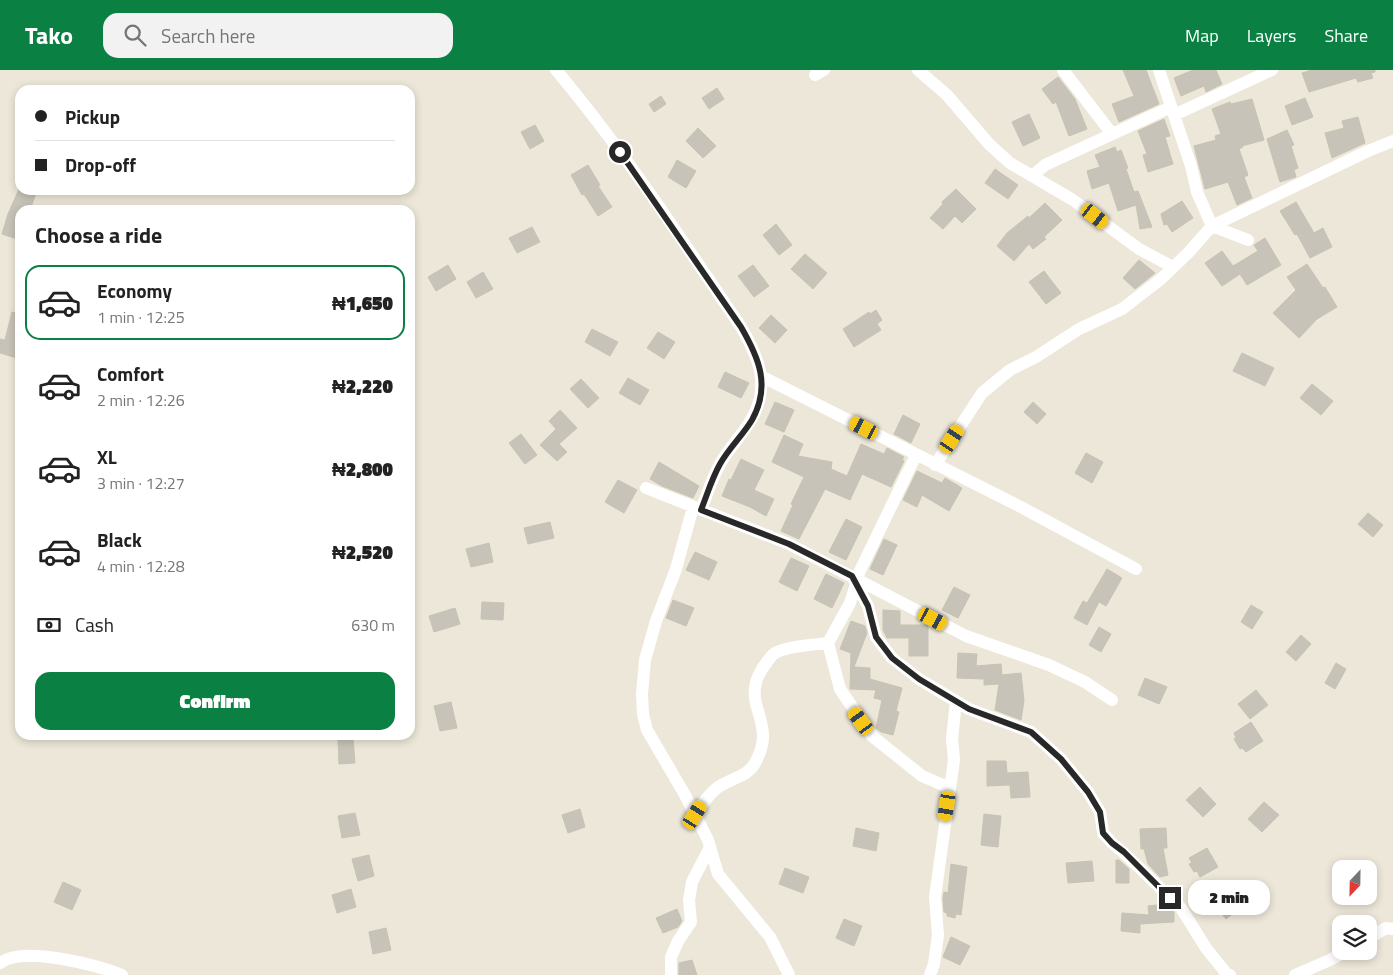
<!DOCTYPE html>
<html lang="en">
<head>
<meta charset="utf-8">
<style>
	:root { --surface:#fff; --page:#f2f2f2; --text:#222; --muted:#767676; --line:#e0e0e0; --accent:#0b8043 }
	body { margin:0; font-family:"Titillium Web",sans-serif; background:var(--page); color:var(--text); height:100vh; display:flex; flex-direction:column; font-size:19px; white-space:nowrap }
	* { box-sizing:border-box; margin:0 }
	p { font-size:16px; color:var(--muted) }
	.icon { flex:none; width:28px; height:28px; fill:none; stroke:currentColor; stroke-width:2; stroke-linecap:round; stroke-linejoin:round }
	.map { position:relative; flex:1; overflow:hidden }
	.details { position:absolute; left:15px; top:135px; width:400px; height:535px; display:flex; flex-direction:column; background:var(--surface); border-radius:15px; box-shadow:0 2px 8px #0003 }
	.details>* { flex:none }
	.hud { position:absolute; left:15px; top:15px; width:400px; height:110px; border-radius:15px; box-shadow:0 2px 8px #0003; display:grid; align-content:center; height:110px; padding:0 20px; background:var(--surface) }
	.needle { width:32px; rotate:202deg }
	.controls { position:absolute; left:1332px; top:790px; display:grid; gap:10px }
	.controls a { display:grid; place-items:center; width:45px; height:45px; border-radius:10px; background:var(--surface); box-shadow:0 2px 8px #0003; font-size:25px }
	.end { position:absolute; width:22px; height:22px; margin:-11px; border:6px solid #282828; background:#fff; box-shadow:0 0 0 2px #fff }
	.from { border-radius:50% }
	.bubble { position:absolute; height:35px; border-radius:15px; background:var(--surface); box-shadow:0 2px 8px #0003; font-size:16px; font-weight:800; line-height:35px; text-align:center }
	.car { position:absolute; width:15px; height:30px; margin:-15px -8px; border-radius:6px; box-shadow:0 0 4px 1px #0007; background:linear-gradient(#f5c518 24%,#345 0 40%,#f5c518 0 76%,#345 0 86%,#f5c518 0) }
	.hud b { display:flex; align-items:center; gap:18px; height:48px; font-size:19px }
	.hud b+b { border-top:1px solid var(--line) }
	.hud i { width:12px; height:12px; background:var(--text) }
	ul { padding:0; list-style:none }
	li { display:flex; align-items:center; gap:15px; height:75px; margin:0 10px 8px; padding:0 10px; border:2px solid transparent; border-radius:15px }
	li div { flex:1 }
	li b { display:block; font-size:19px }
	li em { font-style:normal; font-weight:800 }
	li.on { border-color:var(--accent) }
	li>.icon { width:45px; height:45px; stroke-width:1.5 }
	h2 { padding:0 20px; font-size:22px; line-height:60px }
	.pay { display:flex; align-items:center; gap:12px; height:55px; padding:0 20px; font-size:19px }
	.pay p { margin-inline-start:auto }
	.primary-button { display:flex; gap:10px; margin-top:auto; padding:10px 20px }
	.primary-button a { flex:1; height:58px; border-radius:15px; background:var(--accent); color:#fff; font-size:20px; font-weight:800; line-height:58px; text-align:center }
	header { display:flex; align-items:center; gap:30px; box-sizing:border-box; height:70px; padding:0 25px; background:var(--accent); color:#fff }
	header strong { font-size:24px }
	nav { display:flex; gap:28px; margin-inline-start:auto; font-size:18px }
	.search { width:350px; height:45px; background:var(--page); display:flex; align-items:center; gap:12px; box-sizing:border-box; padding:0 18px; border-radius:15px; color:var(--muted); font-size:19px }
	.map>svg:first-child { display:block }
</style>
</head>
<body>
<header>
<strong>Tako</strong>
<div class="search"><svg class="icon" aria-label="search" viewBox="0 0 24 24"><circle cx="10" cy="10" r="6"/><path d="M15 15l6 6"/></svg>Search here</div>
<nav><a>Map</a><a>Layers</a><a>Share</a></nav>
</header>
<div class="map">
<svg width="1393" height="905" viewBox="0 0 1393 905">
	<rect width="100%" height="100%" fill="#ece7d8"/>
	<!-- building -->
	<path fill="#c7c3b8" stroke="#c7c3b2" d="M1123 0H1146L1159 34 1119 52 1112 34 1134 26Z
		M1193 0H1216L1222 14 1206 22 1204 16 1181 26 1174 8Z
		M1312 0H1375V2L1371 3 1373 8 1358 12 1356 8 1309 22 1302 3Z
		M1058 7 1075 29 1087 59 1069 66 1056 32 1053 34 1042 19Z
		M717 18 724 29 709 39 702 28Z
		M661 26 666 34 654 42 649 34Z
		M1305 28 1313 47 1292 55 1285 36Z
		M1252 29 1264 70 1242 76 1243 77 1239 79 1248 105 1244 107 1252 128 1237 135 1228 112 1205 119 1194 76 1216 70 1215 66 1221 64 1212 39 1230 32 1231 34Z
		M1029 44 1040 68 1023 76 1012 52Z
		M1358 47 1365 73 1332 88 1325 63 1344 58 1342 51Z
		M1164 49 1170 66 1165 67 1173 94 1148 102 1143 85 1147 84 1138 61Z
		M535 55 544 71 530 79 521 62Z
		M698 58 716 76 703 88 686 71Z
		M1287 60 1294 75 1291 76 1298 98 1294 100 1296 107 1280 112 1267 69Z
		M1115 77 1117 82 1121 80 1128 98 1126 99 1134 122 1138 121 1152 157 1140 159 1136 135 1118 141 1109 113 1092 119 1087 101 1100 97 1095 85Z
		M677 90 696 101 686 118 668 107Z
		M588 95 600 115 598 116 612 137 598 146 584 124 582 125 571 105Z
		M995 99 1018 115 1008 129 985 113Z
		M20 117V120H37L30 140H20V170L2 164 8 144Z
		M956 119 976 139 962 153 955 146 943 159 930 148 943 134 942 132Z
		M1182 131 1193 148 1172 162 1167 154 1164 155 1161 144Z
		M1296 132 1314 163 1323 158 1332 177 1310 188 1297 164 1295 165 1280 141Z
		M1045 133 1062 150 1044 167 1046 169 1033 179 1029 174 1014 191 997 176 1007 163 1028 146 1029 148Z
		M776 154 792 175 779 185 763 165Z
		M532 157 540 172 517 183 509 168Z
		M1265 168 1281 195 1247 215 1240 204 1222 216 1205 193 1222 181 1233 196 1258 181 1254 175Z
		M805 184 827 203 813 219 791 199Z
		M1139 190 1155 203 1135 219 1123 208Z
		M1307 194 1323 218 1325 217 1337 237 1317 249 1299 268 1273 243 1296 220 1287 207Z
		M448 195 456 209 436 221 428 207Z
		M753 195 769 216 754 227 738 206Z
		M1044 201 1061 223 1046 234 1029 212Z
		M483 202 493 219 476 228 467 212Z
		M876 240 882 250 877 254 881 260 854 277 843 259 869 242 870 244Z
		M12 242 20 244V289L0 283V269L5 270Z
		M771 245 787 260 775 273 759 258Z
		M592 259 618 272 610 286 585 272Z
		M658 262 675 272 664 289 647 278Z
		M1242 283 1274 298 1265 316 1233 301Z
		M725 302 749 313 741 328 718 317Z
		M628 308 649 320 640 335 619 323Z
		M581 309 599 328 588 338 570 319Z
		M1312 314 1333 331 1321 345 1300 328Z
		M775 332 794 340 784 362 765 354Z
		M1033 332 1046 344 1037 354 1024 342Z
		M560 340 577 358 559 374 567 382 557 391 540 375 556 359 549 351Z
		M903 345 920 354 911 373 894 364Z
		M521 364 537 385 525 394 509 373Z
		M784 365 803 374 798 386 832 392 831 399 847 406 861 374 884 384 887 378 904 387 902 390 904 391 891 417 862 404 850 430 825 419 799 469 781 461 793 435 791 434 804 407 772 392Z
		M1086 383 1103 392 1092 413 1075 403Z
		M741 389 764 400 754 420 774 429 766 446 750 437 722 426 729 409 731 410Z
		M659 392 699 416 693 428 662 416 650 409Z
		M917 401 942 413 945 408 962 418 949 441 922 425 917 437 903 430Z
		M618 410 637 420 624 443 605 432Z
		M1368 443 1383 455 1373 467 1358 454Z
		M846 449 862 457 846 490 829 482Z
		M550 452 554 468 528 474 524 458Z
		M884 469 897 475 883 505 870 499Z
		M489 473 493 492 471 497 466 479Z
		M695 482 717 492 709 510 686 500Z
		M791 488 809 496 797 521 779 512Z
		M1107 499 1122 508 1106 536 1099 532 1087 555 1074 548 1083 531 1087 533Z
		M826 504 844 513 832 538 814 529Z
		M954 517 970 525 958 548 942 540Z
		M673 530 694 538 686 556 666 548Z
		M482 532 504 533 503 550 481 549Z
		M1251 535 1263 542 1252 559 1241 552Z
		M455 538 460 554 434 562 429 546Z
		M883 540 900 541V555H928V586H909V568H887L883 560Z
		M851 551 865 556 867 563 854 597 870 598V609L902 618 896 641 899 642 893 665 881 662 876 658 882 630 874 628 876 620 850 619 851 583 840 579Z
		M1099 557 1111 564 1101 582 1089 575Z
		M1301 565 1311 574 1296 591 1286 582Z
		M958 583 977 584 976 596 1001 594 1002 605 1021 603 1024 631 1021 650 995 640 999 614 984 615V609L957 608Z
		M1336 593 1346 599 1335 619 1325 613Z
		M1145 608 1167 617 1159 634 1138 625Z
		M1256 620 1268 635 1250 649 1238 634Z
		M451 632 457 658 440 661 434 636Z
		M1251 652 1263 671 1246 682 1242 678 1240 679 1234 669 1236 668 1234 663Z
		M353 668 355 693 339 694 338 669Z
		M987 691H1006L1007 703 1028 702 1030 727 1011 728 1010 715 987 716Z
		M1200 717 1216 734 1203 747 1186 730Z
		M1264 732 1279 745 1262 762 1248 749Z
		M580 739 585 757 568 763 562 745Z
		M355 743 360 765 342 768 338 746Z
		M984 744 1001 746 998 777 981 775Z
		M856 758 879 763 876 781 853 776Z
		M1166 758 1167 778H1163L1168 805 1160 807 1148 794 1144 779H1141L1140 759Z
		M1207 778 1218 797 1200 807 1197 801 1194 802 1189 794 1192 793 1189 788Z
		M369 785 374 806 358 811 352 789Z
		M1116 790H1119L1129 799V813H1116Z
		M1092 791 1094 811 1068 813 1066 793Z
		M951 794 967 797 961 845 956 844 955 848 947 846V843L944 842 943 829 944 822 948 823Z
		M785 798 809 807 803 823 779 814Z
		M63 812 81 820 72 840 54 832Z
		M1234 817 1246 833 1226 849 1213 833Z
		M351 819 356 837 337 843 332 825Z
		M1166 834 1174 842V852L1140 854V863L1121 861 1122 843 1149 845 1148 836Z
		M677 839 682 851 678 857 663 863 656 848Z
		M844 849 862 856 854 876 836 868Z
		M386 858 391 880 373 884 369 862Z
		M951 867 970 876 960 895 943 887Z
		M692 890 697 905H679V893Z"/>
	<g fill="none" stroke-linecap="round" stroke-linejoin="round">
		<!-- minor -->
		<path stroke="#fff" stroke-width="12" d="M556 0C624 81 682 170 741 257 759 288 771 316 751 350 742 365 729 378 720 394 712 408 707 425 701 440
			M918 0 947 25 989 74 1010 93 1073 130 1139 179 1173 197
			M1063 0 1112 64
			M1159 0 1191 96 1197 122 1212 156 1248 170
			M815 5 824 0
			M1174 45 1272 0
			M1032 106 1045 95 1171 37
			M761 306 1019 436 1136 499
			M935 395 982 323 1010 300 1036 287 1079 259 1122 239 1161 209 1188 183 1212 156 1368 81 1393 71
			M646 418 789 474 966 566 1049 595 1085 612 1112 630
			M693 437 676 499 656 551 645 590 642 624 643 644 647 660 685 725 708 770 718 804 770 867 789 905
			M852 506 868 536 876 567 892 588 919 609 969 639 1031 662 1061 689 1088 722 1100 742 1103 763 1112 773 1124 783 1181 838 1206 878 1226 903 1230 905
			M856 509 916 385
			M828 573 840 619 872 666 922 706 950 718
			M695 745C701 735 707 726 717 718 728 709 748 707 755 693 768 669 763 658 756 634 752 617 757 605 767 592 769 589 772 585 775 583 788 576 812 575 828 573L850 533 856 514
			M1369 868 1386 858 1393 859
			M0 893C3 891 7 889 11 888 36 880 97 895 122 905
			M671 905V887L678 871 691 852 689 830 692 812 710 777
			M930 905 934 894 938 865 935 827 954 690 952 669 956 631
			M1295 905 1330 890 1346 881"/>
	</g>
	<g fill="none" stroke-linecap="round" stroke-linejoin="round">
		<!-- route -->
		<path stroke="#282828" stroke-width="6" d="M620 82 741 257C759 288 771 316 752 350 743 365 729 378 720 394 712 408 707 425 701 440L789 474 852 506 868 536 876 567 892 588 919 609 969 639 1031 662 1061 689 1088 722 1100 742 1103 763 1112 773 1124 782 1170 828"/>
	</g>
</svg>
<div class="controls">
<a><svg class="needle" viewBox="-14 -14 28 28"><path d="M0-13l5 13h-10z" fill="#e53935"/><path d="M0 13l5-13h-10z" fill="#767676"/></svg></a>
<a><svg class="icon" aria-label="layers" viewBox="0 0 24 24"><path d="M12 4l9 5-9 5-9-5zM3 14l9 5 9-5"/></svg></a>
</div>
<i class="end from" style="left:620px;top:82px"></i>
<i class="end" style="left:1170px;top:828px"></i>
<div class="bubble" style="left:1188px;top:810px;width:82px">2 min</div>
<i class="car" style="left:1095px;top:146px;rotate:128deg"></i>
<i class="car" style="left:864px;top:358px;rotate:297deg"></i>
<i class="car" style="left:952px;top:369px;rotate:33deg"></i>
<i class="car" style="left:933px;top:549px;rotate:118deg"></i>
<i class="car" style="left:861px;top:651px;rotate:324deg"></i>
<i class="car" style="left:947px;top:736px;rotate:189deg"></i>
<i class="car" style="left:695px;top:745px;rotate:32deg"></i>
<div class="hud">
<b><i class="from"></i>Pickup</b>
<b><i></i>Drop-off</b>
</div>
<section class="details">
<h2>Choose a ride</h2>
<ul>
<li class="on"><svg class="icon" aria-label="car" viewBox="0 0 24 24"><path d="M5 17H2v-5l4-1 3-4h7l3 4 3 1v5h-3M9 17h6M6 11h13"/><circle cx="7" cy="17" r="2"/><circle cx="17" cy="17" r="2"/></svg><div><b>Economy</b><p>1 min · 12:25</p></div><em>₦1,650</em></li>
<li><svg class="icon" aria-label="car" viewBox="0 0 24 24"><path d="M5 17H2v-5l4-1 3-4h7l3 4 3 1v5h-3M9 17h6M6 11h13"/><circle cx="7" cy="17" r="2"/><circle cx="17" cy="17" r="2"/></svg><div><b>Comfort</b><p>2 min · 12:26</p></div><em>₦2,220</em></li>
<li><svg class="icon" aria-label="car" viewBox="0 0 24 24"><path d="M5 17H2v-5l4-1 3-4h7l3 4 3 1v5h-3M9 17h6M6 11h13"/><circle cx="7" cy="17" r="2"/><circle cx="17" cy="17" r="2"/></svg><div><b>XL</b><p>3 min · 12:27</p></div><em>₦2,800</em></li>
<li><svg class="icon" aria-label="car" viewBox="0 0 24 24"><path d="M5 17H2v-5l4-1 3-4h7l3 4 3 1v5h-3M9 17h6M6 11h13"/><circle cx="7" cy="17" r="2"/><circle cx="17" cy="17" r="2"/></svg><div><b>Black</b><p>4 min · 12:28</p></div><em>₦2,520</em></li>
</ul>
<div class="pay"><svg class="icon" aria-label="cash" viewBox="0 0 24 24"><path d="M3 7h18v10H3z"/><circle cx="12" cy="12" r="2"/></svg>Cash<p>630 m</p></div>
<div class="primary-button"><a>Confirm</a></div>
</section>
</div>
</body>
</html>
